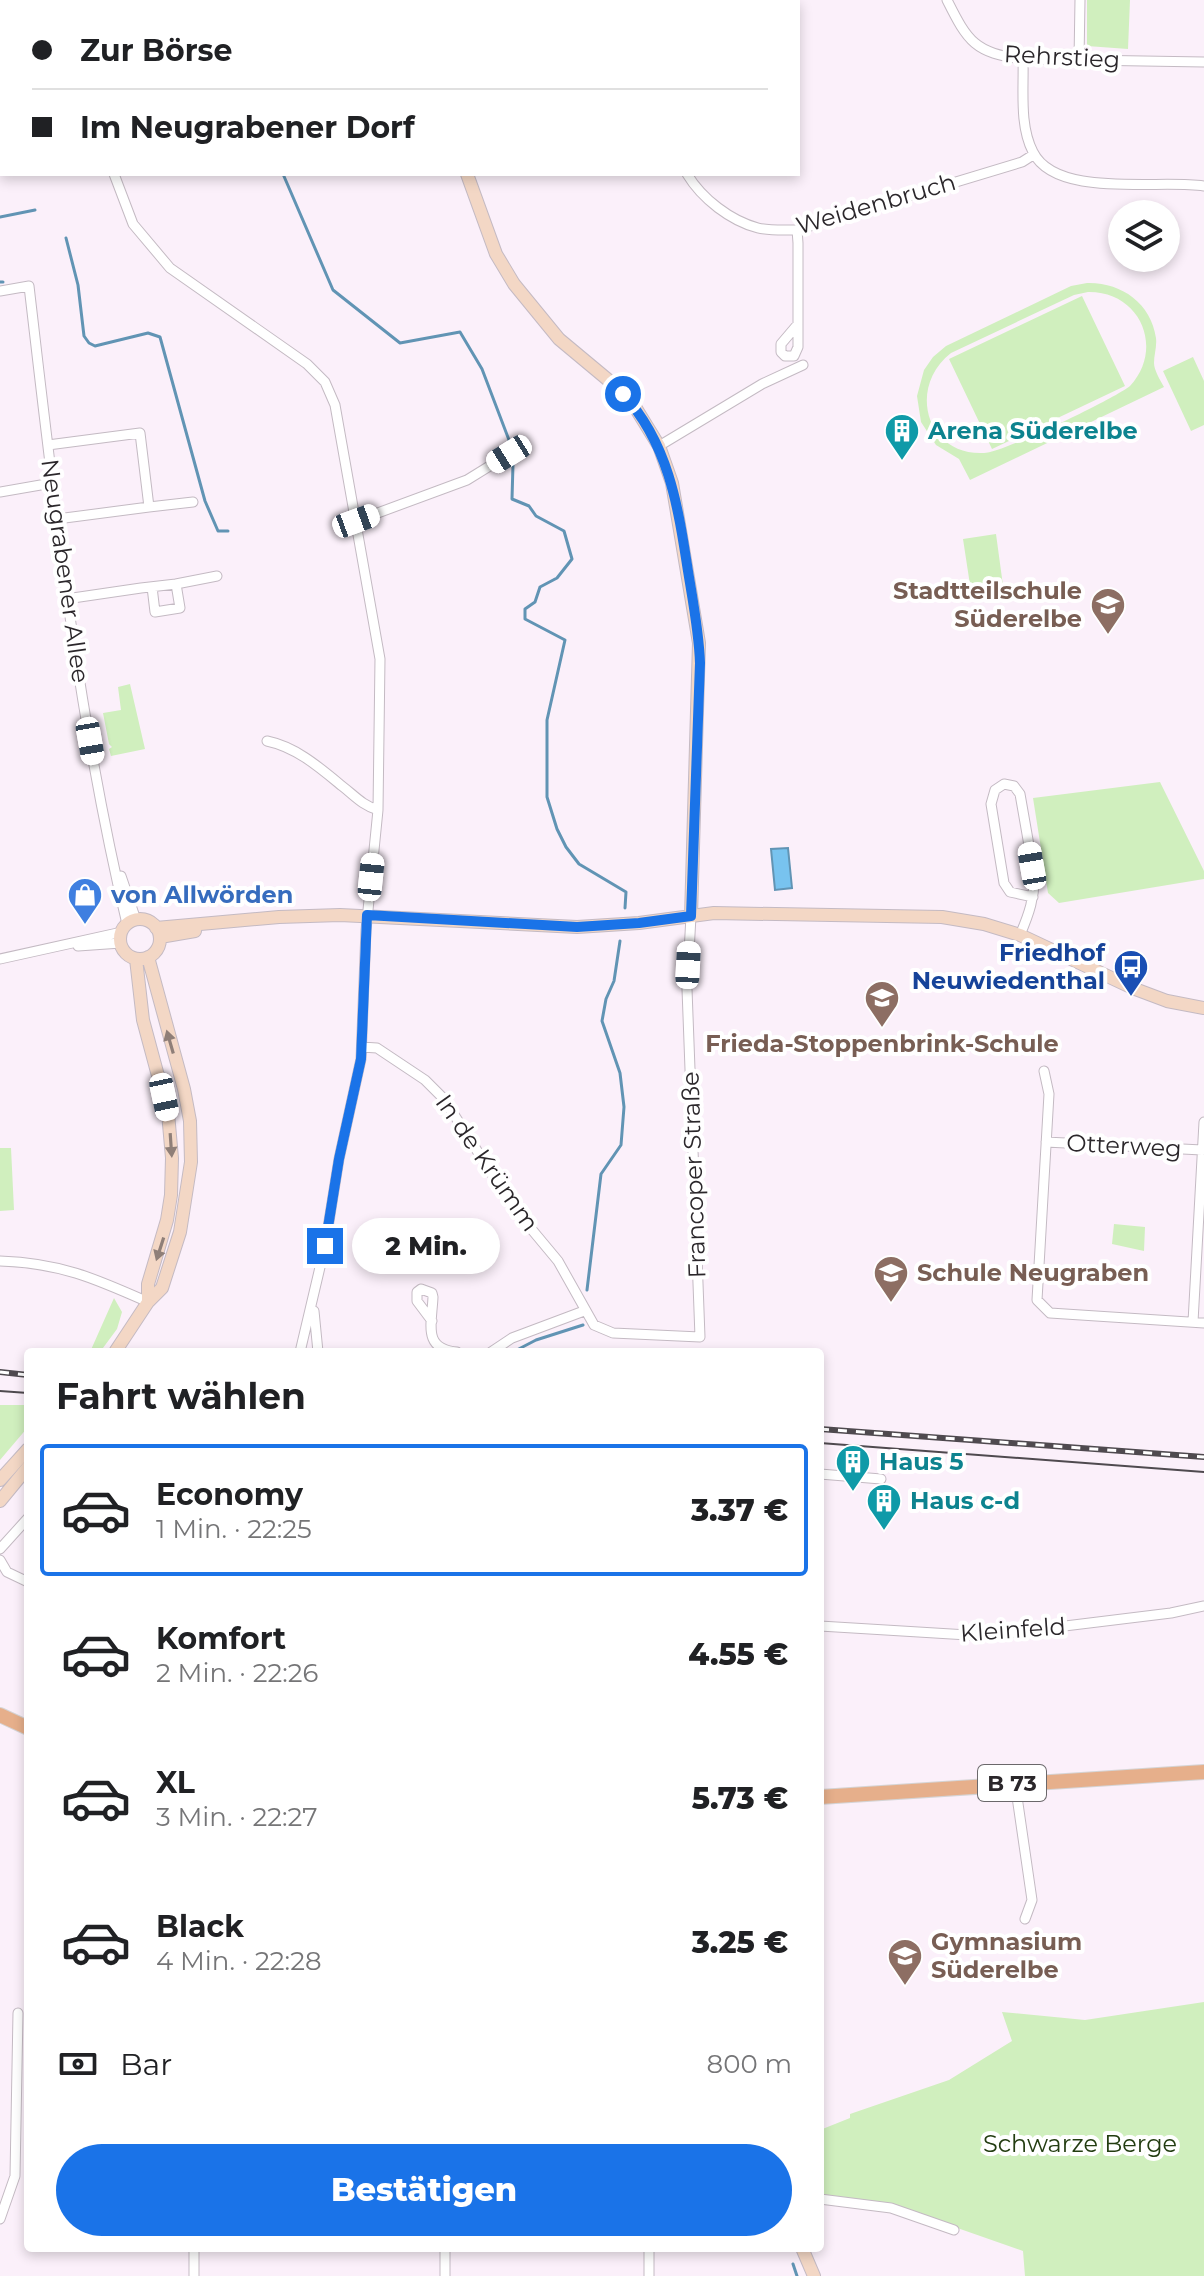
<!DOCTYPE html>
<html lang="de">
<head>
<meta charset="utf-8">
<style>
	:root { --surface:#fff; --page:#f6f6f6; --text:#202124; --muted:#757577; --line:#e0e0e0; --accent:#1a73e8 }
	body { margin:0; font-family:Montserrat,sans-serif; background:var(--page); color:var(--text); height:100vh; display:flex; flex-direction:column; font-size:30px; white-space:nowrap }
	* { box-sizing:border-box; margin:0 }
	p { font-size:26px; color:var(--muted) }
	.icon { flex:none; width:44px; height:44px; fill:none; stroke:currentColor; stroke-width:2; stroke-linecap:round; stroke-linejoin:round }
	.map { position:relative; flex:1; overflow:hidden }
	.sheet { position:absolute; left:24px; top:1348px; width:800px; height:904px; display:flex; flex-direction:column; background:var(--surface); border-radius:8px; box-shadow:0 4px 12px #0003 }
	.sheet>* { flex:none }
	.top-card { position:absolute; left:0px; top:0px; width:800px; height:176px; box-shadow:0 4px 12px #0003; display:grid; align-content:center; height:176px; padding:0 32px; background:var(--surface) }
	.fabs { position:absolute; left:1108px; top:200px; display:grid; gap:16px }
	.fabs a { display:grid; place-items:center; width:72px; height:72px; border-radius:50%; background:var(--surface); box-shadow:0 4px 12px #0003; font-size:40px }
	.end { position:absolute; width:36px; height:36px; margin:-18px; border:10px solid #1a73e8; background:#fff; box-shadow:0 0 0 4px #fff }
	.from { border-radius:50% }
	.bubble { position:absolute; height:56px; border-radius:28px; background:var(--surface); box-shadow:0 4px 12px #0003; font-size:26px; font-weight:800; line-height:56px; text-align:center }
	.car { position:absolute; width:24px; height:48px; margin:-24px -12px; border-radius:10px; box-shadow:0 0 6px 2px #0007; background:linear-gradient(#fff 24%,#345 0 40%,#fff 0 76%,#345 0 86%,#fff 0) }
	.top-card b { display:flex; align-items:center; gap:28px; height:76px; font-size:30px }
	.top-card b+b { border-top:2px solid var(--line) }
	.top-card i { width:20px; height:20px; background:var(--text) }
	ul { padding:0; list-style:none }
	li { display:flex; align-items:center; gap:24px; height:132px; margin:0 16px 12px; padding:0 16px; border:4px solid transparent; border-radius:8px }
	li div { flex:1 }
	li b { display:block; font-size:30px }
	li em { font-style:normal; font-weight:800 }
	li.current { border-color:var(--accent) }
	li>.icon { width:72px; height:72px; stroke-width:1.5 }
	h2 { padding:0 32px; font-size:36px; line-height:96px }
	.pay { display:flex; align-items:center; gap:20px; height:88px; padding:0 32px; font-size:30px }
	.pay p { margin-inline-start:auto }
	.cta { display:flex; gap:16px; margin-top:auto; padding:16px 32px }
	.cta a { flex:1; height:92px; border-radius:48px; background:var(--accent); color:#fff; font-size:32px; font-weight:800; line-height:92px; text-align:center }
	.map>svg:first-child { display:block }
</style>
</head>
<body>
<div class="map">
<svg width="1204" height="2276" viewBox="0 0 1204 2276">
	<rect width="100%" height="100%" fill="#fbf0fa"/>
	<!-- green -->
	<path fill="#d0efbe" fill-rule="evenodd" d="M1087 0H1130L1128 49 1087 46Z
		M1087 283C1121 282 1151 303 1156 338 1157 347 1154 355 1154 363 1154 370 1160 380 1164 387L970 480 959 459 936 445 921 422 917 396 924 370 933 357 946 346 1071 286ZM1088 292C1140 291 1165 348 1130 386 1114 399 1002 453 984 453 926 456 907 387 951 353L1074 295Z
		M1082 296 1125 386 992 449 949 359Z
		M1193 357 1204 381V425L1191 431 1163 371Z
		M996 534 1004 593 972 598 963 539Z
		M130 684 145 749 111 756 109 749 112 747 109 744 103 713 121 710 118 687Z
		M1160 782 1204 871V879L1059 903 1048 893 1033 798Z
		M0 1148H11L14 1210 0 1211Z
		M1114 1224 1145 1227 1144 1251 1112 1244Z
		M114 1298 122 1312 117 1329 100 1352H90Z
		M0 1405H28V1427L0 1460Z
		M1204 2002V2276H1025L1023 2251 886 2203 820 2196V2130L850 2118V2114L949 2080 1012 2041 1002 2012 1085 2020Z"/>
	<!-- water -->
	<path fill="#78c3ef" stroke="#6194b4" stroke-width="2" d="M788 848 792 888 775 890 771 849Z"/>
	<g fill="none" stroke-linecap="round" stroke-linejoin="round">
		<!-- stream -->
		<path stroke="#6194b4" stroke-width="3" d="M242 0 243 2
			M283 174 333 290 400 343 460 332 482 369 509 440
			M0 217 35 210
			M66 238 78 285 84 336 89 343 95 346 148 333 160 337 205 501 218 531H228
			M0 282H3
			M513 464 512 499 529 506 536 516 564 531 572 559 557 578 540 587 535 602 525 609V619L565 640 547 720V797L557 829 566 847 579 864 626 892 625 908
			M587 1290 601 1174 621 1145 624 1107 620 1073 602 1021 606 999 614 981 620 941
			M513 1352 536 1340 583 1325
			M793 2264 797 2276"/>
		<defs>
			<path id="street" d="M39 0 40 2
				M947 0C968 42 975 53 1023 59L1204 62
				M684 2 686 0
				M1023 59C1024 89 1019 125 1033 152 1056 199 1161 179 1204 186
				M1079 60 1080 0
				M114 174 133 224 170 268 307 364 325 382 335 405 380 659 378 810 366 930 361 1059 339 1159 325 1246 300 1352
				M687 174C702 199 731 221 758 228 770 231 785 230 797 230L1022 162 1033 155
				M797 230 798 243V347L794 356H785L781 352V344L798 324
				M0 291 29 286C54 500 77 715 127 924
				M48 445 140 433 149 507 57 519
				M659 446 762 384 803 365
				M0 492 52 483
				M149 507 193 502
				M356 521 467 480 509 454
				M176 584 217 576
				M66 599 141 588 176 584 180 608 155 612 152 587
				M267 741C296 747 319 767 342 786 355 796 362 805 378 810
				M121 876 136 920
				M1020 935C1029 914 1035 897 1034 874L1020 794 1014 786 1004 784 995 790 991 804 1004 883 1010 892 1033 897
				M78 946 121 943
				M0 959 122 932
				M362 1047 377 1048 425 1080 444 1099 513 1207 558 1261 594 1325 613 1333 700 1337 687 989 691 916
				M1044 1071 1049 1094 1037 1300 1050 1313 1204 1323
				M1046 1142 1202 1150
				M0 1261C60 1263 94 1278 148 1302
				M314 1311 318 1352
				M432 1321 417 1301V1292L421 1289 432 1293 433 1297C432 1323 422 1349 457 1352
				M1193 1322 1204 1122
				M491 1352 512 1338 584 1311
				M820 1474 881 1479
				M0 1549 28 1518
				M0 1560 7 1572 28 1582
				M820 1626 984 1636 1171 1613 1204 1606
				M1015 1783 1032 1900 1025 1919
				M820 2199 891 2208 954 2230
				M0 2219 15 2176 18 2013
				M194 2248V2276
				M445 2248V2276
				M649 2276V2248"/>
			<path id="secondary" d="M490 2 491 0
				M467 174 496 254 514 284 559 339 607 379 635 407 659 446 672 483 699 643 691 916
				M120 939a20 20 0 1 1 40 0a20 20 0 1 1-40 0Z
				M156 928 279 917 340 915 577 927 639 923 714 913 942 917 984 924 1020 935 1135 989 1167 1001 1204 1008
				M160 937 195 931
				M136 959 143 1020 168 1113 172 1158 171 1195 167 1220 148 1284V1302
				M115 1352 148 1302 162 1288 180 1232 191 1162 190 1121 184 1089 148 957
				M0 1480 28 1449
				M0 1501 28 1467
				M802 2248 814 2276"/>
			<path id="primary" d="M0 1715 28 1728
				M820 1797 1204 1772"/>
		</defs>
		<!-- street casing -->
		<use href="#street" stroke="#c4bac3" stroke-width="11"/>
		<!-- secondary casing -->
		<use href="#secondary" stroke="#c4bac3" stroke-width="14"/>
		<!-- primary casing -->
		<use href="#primary" stroke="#d5d4d5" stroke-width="16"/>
		<!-- street -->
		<use href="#street" stroke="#fff" stroke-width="9"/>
		<!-- secondary -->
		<use href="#secondary" stroke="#f3d7c5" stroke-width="12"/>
		<!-- primary -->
		<use href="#primary" stroke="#e6af8b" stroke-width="14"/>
		<!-- tram -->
		<path stroke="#4f4a4f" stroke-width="2" d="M0 1391 28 1393
			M820 1443 1204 1472"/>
		<defs>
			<path id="rail" d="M0 1372 28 1375
				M820 1429 1204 1457"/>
		</defs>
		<!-- rail casing -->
		<use href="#rail" stroke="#4f4a4f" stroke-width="6"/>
		<!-- rail -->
		<use href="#rail" stroke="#fff" stroke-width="3" stroke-dasharray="9" stroke-linecap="butt"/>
	</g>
	<!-- one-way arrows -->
	<defs><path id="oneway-solid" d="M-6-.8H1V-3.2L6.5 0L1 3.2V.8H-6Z" transform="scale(2)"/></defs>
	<g fill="#8f7f78">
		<use href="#oneway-solid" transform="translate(170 1042) rotate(-106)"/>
		<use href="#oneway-solid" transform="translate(171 1145) rotate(86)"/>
		<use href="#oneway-solid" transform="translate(160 1249) rotate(108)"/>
	</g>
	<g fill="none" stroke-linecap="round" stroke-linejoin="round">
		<!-- route -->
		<path stroke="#1a73e8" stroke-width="10" d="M325 1246 339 1159 361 1059 367 915 577 927 639 923 691 916 700 663C699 632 693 602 688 571 678 507 669 444 623 394"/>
	</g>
	<!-- icons -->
	<defs>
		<symbol id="building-pin" viewBox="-11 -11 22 30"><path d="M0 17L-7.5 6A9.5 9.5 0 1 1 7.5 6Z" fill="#0f9aa8" stroke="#fff"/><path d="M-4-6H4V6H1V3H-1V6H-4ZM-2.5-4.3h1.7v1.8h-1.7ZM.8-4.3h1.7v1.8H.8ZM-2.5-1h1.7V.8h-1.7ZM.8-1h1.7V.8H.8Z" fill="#fff"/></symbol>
		<symbol id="school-pin" viewBox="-11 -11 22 30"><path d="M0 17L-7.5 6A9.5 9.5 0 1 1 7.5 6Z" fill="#8d6e63" stroke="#fff"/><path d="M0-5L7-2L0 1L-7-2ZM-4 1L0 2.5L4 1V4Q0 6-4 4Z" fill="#fff"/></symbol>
		<symbol id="shop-pin" viewBox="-11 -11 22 30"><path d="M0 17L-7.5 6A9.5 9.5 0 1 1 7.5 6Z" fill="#3f7fe0" stroke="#fff"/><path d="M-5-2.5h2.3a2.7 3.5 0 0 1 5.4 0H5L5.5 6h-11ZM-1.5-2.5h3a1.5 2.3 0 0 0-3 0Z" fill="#fff"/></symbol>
		<symbol id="bus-pin" viewBox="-11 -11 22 30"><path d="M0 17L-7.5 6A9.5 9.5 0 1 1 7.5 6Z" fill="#1a4fb4" stroke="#fff"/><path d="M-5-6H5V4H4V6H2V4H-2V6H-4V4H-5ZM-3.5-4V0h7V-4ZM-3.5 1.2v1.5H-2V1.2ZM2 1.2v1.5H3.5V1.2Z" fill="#fff"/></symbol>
	</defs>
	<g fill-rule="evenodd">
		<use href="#building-pin" x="882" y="411" width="40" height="54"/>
		<use href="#school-pin" x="1088" y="585" width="40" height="54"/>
		<use href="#shop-pin" x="65" y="875" width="40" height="54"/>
		<use href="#bus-pin" x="1111" y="947" width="40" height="54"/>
		<use href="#school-pin" x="862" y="978" width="40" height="54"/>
		<use href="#school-pin" x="871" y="1253" width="40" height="54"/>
		<use href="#building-pin" x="833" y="1442" width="40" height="54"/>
		<use href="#building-pin" x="864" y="1481" width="40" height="54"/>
		<use href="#school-pin" x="885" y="1936" width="40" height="54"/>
	</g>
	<g text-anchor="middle" stroke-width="8" stroke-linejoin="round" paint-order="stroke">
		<!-- shield labels -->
		<rect fill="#fff" stroke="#6b686b" stroke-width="2" x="978" y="1765" width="68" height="36" rx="6"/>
		<g font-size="22" font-weight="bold" fill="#2b272b">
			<text x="1012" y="1791">B 73</text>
		</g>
		<!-- street labels -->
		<g font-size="24" fill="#2b272b" stroke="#fff">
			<text transform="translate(1062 57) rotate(3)" y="8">Rehrstieg</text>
			<text transform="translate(876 204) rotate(-16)" y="8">Weidenbruch</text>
			<text transform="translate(65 571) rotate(82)" y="8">Neugrabener Allee</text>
			<text transform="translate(1124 1146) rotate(3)" y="8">Otterweg</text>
			<text transform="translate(487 1163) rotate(55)" y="8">In de Krümm</text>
			<text transform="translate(694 1175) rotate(-92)" y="8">Francoper Straße</text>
			<text transform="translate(1013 1630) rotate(-4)" y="8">Kleinfeld</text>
		</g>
		<!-- culture labels -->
		<g font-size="24" font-weight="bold" fill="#0d838f" stroke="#fff" text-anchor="start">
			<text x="928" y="439">Arena Süderelbe</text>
			<text x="879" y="1470">Haus 5</text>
			<text x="910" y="1509">Haus c-d</text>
		</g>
		<!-- education labels -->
		<g font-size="24" font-weight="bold" fill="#785e54" stroke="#fff" text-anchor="start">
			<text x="1082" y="599" text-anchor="end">Stadtteilschule<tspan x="1082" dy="28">Süderelbe</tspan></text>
			<text x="882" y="1052" text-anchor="middle">Frieda-Stoppenbrink-Schule</text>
			<text x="917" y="1281">Schule Neugraben</text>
			<text x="931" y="1950">Gymnasium<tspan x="931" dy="28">Süderelbe</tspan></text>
		</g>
		<!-- shop labels -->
		<g font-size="24" font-weight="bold" fill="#366cbe" stroke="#fff" text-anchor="start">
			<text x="111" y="903">von Allwörden</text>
		</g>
		<!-- transit labels -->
		<g font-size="24" font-weight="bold" fill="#164399" stroke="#fff" text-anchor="end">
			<text x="1105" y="961">Friedhof<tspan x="1105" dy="28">Neuwiedenthal</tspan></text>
		</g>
		<!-- park labels -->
		<g font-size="24" fill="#233d11" stroke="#fff">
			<text x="1080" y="2152">Schwarze Berge</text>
		</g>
	</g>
</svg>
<div class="fabs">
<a><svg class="icon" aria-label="layers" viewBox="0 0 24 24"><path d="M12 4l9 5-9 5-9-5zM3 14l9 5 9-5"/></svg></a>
</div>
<i class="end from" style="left:623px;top:394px"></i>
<i class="end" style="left:325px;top:1246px"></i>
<div class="bubble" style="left:352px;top:1218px;width:148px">2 Min.</div>
<i class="car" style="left:509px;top:454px;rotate:238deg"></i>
<i class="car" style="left:356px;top:521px;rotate:70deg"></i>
<i class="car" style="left:90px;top:741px;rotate:170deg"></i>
<i class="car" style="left:1032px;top:866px;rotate:350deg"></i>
<i class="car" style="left:371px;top:877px;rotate:6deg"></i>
<i class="car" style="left:688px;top:965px;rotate:3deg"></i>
<i class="car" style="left:164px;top:1097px;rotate:168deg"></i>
<div class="top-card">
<b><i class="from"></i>Zur Börse</b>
<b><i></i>Im Neugrabener Dorf</b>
</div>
<section class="sheet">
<h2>Fahrt wählen</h2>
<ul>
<li class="current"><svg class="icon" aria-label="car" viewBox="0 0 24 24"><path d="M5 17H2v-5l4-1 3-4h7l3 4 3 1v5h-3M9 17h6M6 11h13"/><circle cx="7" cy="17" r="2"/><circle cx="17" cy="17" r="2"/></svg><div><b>Economy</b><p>1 Min. · 22:25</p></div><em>3.37 €</em></li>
<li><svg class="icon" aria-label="car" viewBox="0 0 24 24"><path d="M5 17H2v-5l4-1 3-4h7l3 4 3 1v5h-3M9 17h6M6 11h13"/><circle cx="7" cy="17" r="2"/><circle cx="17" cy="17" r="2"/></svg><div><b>Komfort</b><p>2 Min. · 22:26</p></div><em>4.55 €</em></li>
<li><svg class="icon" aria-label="car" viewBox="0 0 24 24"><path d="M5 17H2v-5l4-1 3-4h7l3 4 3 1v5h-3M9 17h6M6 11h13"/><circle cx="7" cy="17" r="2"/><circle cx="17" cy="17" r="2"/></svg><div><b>XL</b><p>3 Min. · 22:27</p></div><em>5.73 €</em></li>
<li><svg class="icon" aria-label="car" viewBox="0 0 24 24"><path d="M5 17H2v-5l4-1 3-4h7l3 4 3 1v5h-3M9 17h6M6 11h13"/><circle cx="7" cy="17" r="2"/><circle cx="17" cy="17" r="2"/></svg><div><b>Black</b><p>4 Min. · 22:28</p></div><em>3.25 €</em></li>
</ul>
<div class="pay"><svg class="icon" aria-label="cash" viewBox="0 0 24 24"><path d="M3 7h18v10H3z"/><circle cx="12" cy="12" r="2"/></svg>Bar<p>800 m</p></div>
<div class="cta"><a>Bestätigen</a></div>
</section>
</div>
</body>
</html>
